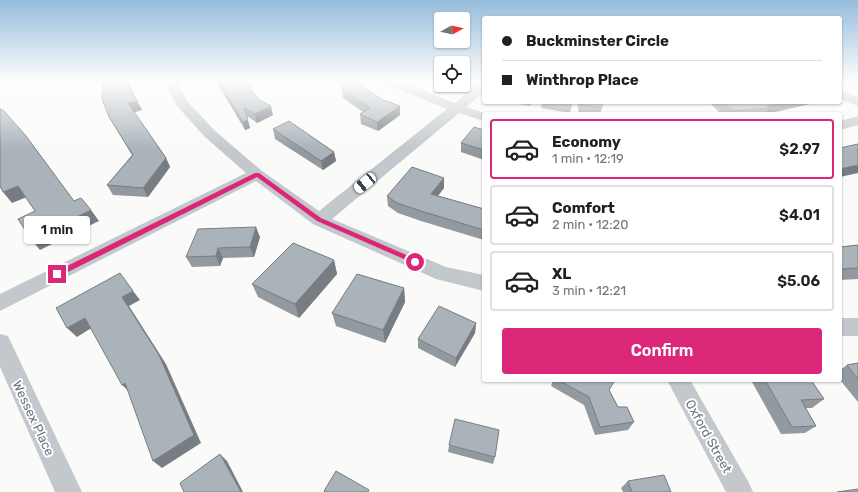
<!DOCTYPE html>
<html lang="en">
<head>
<meta charset="utf-8">
<style>
	:root { --surface:#fff; --page:#f2f2f2; --text:#202124; --muted:#757577; --line:#e0e0e0; --accent:#db2777 }
	body { margin:0; font-family:Rubik,sans-serif; background:var(--page); color:var(--text); height:100vh; display:flex; flex-direction:column; font-size:15px; white-space:nowrap }
	* { box-sizing:border-box; margin:0 }
	p { font-size:13px; color:var(--muted) }
	.icon { flex:none; width:22px; height:22px; fill:none; stroke:currentColor; stroke-width:2; stroke-linecap:round; stroke-linejoin:round }
	.map { position:relative; flex:1; overflow:hidden }
	.drawer { position:absolute; left:482px; top:112px; width:360px; height:270px; display:flex; flex-direction:column; background:var(--surface); border-radius:4px; box-shadow:0 1px 3px #0004 }
	.drawer>* { flex:none }
	.banner { position:absolute; left:482px; top:16px; width:360px; height:88px; border-radius:4px; box-shadow:0 1px 3px #0004; display:grid; align-content:center; height:88px; padding:0 20px; background:var(--surface) }
	.needle { width:26px; rotate:82deg }
	.fabs { position:absolute; left:434px; top:12px; display:grid; gap:8px }
	.fabs a { display:grid; place-items:center; width:36px; height:36px; border-radius:4px; background:var(--surface); box-shadow:0 1px 3px #0004; font-size:20px }
	.end { position:absolute; width:18px; height:18px; margin:-9px; border:5px solid #db2777; background:#fff; box-shadow:0 0 0 2px #fff }
	.from { border-radius:50% }
	.bubble { position:absolute; height:28px; border-radius:4px; background:var(--surface); box-shadow:0 1px 3px #0004; font-size:13px; font-weight:600; line-height:28px; text-align:center }
	.car { position:absolute; width:12px; height:24px; margin:-12px -6px; border-radius:5px; box-shadow:0 0 3px 1px #0007; background:linear-gradient(#fff 24%,#345 0 40%,#fff 0 76%,#345 0 86%,#fff 0) }
	.banner b { display:flex; align-items:center; gap:14px; height:38px; font-size:15px }
	.banner b+b { border-top:1px solid var(--line) }
	.banner i { width:10px; height:10px; background:var(--text) }
	ul { padding:7px 0 0; list-style:none }
	li { display:flex; align-items:center; gap:12px; height:60px; margin:0 8px 6px; padding:0 12px; border:2px solid var(--line); border-radius:4px }
	li div { flex:1 }
	li b { display:block; font-size:15px }
	li em { font-style:normal; font-weight:600 }
	li.on { border-color:var(--accent) }
	li>.icon { width:36px; height:36px; stroke-width:1.5 }
	.action { display:flex; gap:8px; margin-top:auto; padding:8px 20px }
	.action a { flex:1; height:46px; border-radius:4px; background:var(--accent); color:#fff; font-size:16px; font-weight:600; line-height:46px; text-align:center }
	.map>svg:first-child { display:block }
</style>
</head>
<body>
<div class="map">
<svg width="858" height="492" viewBox="0 0 858 492">
	<rect width="100%" height="100%" fill="#fafaf8"/>
	<g fill="none" stroke-linecap="round" stroke-linejoin="round">
		<!-- minor -->
		<path fill="#c3c8cc" fill-rule="evenodd" d="M164 81H176L187 101 214 130 262 171 319 211 447 109 385 84 383 81H399L455 103 480 83 484 82V92L466 107 488 114H484V121L459 113 332 219 446 267 484 275V291L436 279 313 224 256 181 0 311V294L246 173 204 136 177 106Z
			M840 90 858 97V106L840 99Z
			M858 116V125L840 130V121Z
			M840 318H858V336H840Z
			M0 334 8 336 82 492H55L0 367Z
			M667 380H690L749 483 753 492H726Z"/>
	</g>
	<!-- wall -->
	<path fill="#929a9f" d="M130 81V88L142 110 134 112 166 158 170 167 148 197 113 195 107 185 132 155 109 117Z
		M216 81H237V84L258 99 273 115 257 123 247 116 250 128 245 130Z
		M843 81H858V82L853 85Z
		M342 88 400 115 378 131 361 124 360 114 363 112 343 98Z
		M510 102H533L530 106Z
		M542 102H573L570 113 541 108Z
		M577 102H602V108L600 114H579Z
		M709 102H811L810 104 766 114H721Z
		M273 129 334 152 336 161 323 170 275 139Z
		M484 130V160L461 152V143Z
		M444 178V188L438 196 484 209V240L421 221 398 213 388 206 387 196Z
		M260 237 254 257 223 258 220 266 192 267 186 257Z
		M858 245V279L840 280V247Z
		M334 260 337 274 299 318 258 297 252 284Z
		M404 288 405 302 385 343 336 326 332 313Z
		M476 323 475 333 455 367 418 348V339Z
		M858 363V402L840 380V370L847 365Z
		M553 380H615L609 390 618 407 634 422 628 430 595 435 584 405 551 386Z
		M754 380H811L824 399 812 408H806L816 426 805 433 781 434 752 382Z
		M449 445 495 457 493 464 448 452Z
		M628 481 671 492H623L621 488Z"/>
	<!-- shaded-wall -->
	<path fill="#777d82" d="M127 81H130L131 89Z
		M856 81H858V82L853 85Z
		M137 101 142 110 132 113 128 103Z
		M531 102H533L530 106Z
		M784 102H811L810 104 765 114 769 108 767 106Z
		M271 106 273 115 257 123 255 114Z
		M400 106V115L378 131 377 122Z
		M244 108 250 128 245 130 243 122Z
		M334 152 336 161 323 170 321 161Z
		M166 158 170 167 148 197 143 188Z
		M858 165V173L840 177V169Z
		M444 178V188L431 204V194Z
		M18 186 27 197 12 203 3 192Z
		M91 210 99 221 40 250 31 239Z
		M256 227 260 237 254 257 250 247Z
		M218 248 223 258 220 266 216 256Z
		M334 260 337 274 299 318 295 304Z
		M404 288 405 302 385 343 383 330Z
		M133 291 140 300 129 306 166 364 201 443 162 468 153 461 122 297Z
		M85 318 93 327 77 337 67 328Z
		M476 323 475 333 455 367 456 358Z
		M125 383 131 393 122 385Z
		M220 454 227 461 243 492H241Z"/>
	<!-- building -->
	<path fill="#aab3b9" stroke="#777d82" d="M103 81H127L137 101 128 103 166 158 143 188 107 185 133 155 109 117 102 99Z
		M218 81H236L237 84 246 82 258 99 271 106 255 114 244 108 248 120 243 122Z
		M347 81H356L381 99 400 106 377 122 360 114 370 108 342 88Z
		M563 102H573V103Z
		M581 102H602V108L582 105Z
		M723 102H784L767 106 769 108 733 111Z
		M0 108 1 110H3L26 136 74 201 81 198 91 210 31 239 18 219 35 211 18 186 3 192 0 186Z
		M289 121 334 152 321 161 273 129Z
		M474 127 484 130V150L461 143Z
		M858 144V165L840 169V148Z
		M412 167 444 178 431 194 484 209V230L421 211 397 203 387 196Z
		M256 227 250 247 218 248 216 256 186 257 198 229Z
		M293 243 334 260 295 304 252 284Z
		M858 245V268L840 269V247Z
		M120 273 133 291 122 297 159 355 194 435 153 461 125 383 122 385 85 318 67 328 56 308Z
		M357 274 404 288 383 330 332 313Z
		M439 306 476 323 456 358 418 339Z
		M858 363V379L847 365Z
		M558 380H615L609 390 618 407H627L634 422 600 427 589 397Z
		M765 380H811L824 399 801 400 816 426 792 427Z
		M455 419 499 430 495 457 449 445Z
		M220 454 241 492H184L180 483Z
		M336 471 369 490 368 492H325L324 491Z
		M664 475 671 492H632L628 481Z
		M858 489V492H837Z"/>
	<!-- sky -->
	<linearGradient id="sky" x2="0" y2="1"><stop stop-color="#96bcdc"/><stop offset="0.54" stop-color="#fdfdfc"/><stop offset="1" stop-color="#fdfdfc" stop-opacity="0"/></linearGradient>
	<rect width="858" height="150" fill="url(#sky)"/>
	<!-- route -->
	<path fill="#db2777" d="M255 173H259L321 218 418 260V263H413L317 221 257 177 60 276 57 277 54 274 55 272Z"/>
	<g text-anchor="middle" stroke-width="4" stroke-linejoin="round" paint-order="stroke">
		<!-- near-street labels -->
		<g font-size="13" fill="#657683" stroke="#fff">
			<text transform="translate(34 418) rotate(65)" y="5">Wessex Place</text>
			<text transform="translate(709 436) rotate(61)" y="5">Oxford Street</text>
		</g>
	</g>
</svg>
<div class="fabs">
<a><svg class="needle" viewBox="-14 -14 28 28"><path d="M0-13l5 13h-10z" fill="#e53935"/><path d="M0 13l5-13h-10z" fill="#757577"/></svg></a>
<a><svg class="icon" aria-label="locate" viewBox="0 0 24 24"><circle cx="12" cy="12" r="6"/><path d="M12 2v4M12 18v4M2 12h4M18 12h4"/></svg></a>
</div>
<i class="end from" style="left:415px;top:262px"></i>
<i class="end" style="left:57px;top:274px"></i>
<div class="bubble" style="left:24px;top:216px;width:66px">1 min</div>
<i class="car" style="left:365px;top:183px;rotate:231deg"></i>
<div class="banner">
<b><i class="from"></i>Buckminster Circle</b>
<b><i></i>Winthrop Place</b>
</div>
<section class="drawer">
<ul>
<li class="on"><svg class="icon" aria-label="car" viewBox="0 0 24 24"><path d="M5 17H2v-5l4-1 3-4h7l3 4 3 1v5h-3M9 17h6M6 11h13"/><circle cx="7" cy="17" r="2"/><circle cx="17" cy="17" r="2"/></svg><div><b>Economy</b><p>1 min · 12:19</p></div><em>$2.97</em></li>
<li><svg class="icon" aria-label="car" viewBox="0 0 24 24"><path d="M5 17H2v-5l4-1 3-4h7l3 4 3 1v5h-3M9 17h6M6 11h13"/><circle cx="7" cy="17" r="2"/><circle cx="17" cy="17" r="2"/></svg><div><b>Comfort</b><p>2 min · 12:20</p></div><em>$4.01</em></li>
<li><svg class="icon" aria-label="car" viewBox="0 0 24 24"><path d="M5 17H2v-5l4-1 3-4h7l3 4 3 1v5h-3M9 17h6M6 11h13"/><circle cx="7" cy="17" r="2"/><circle cx="17" cy="17" r="2"/></svg><div><b>XL</b><p>3 min · 12:21</p></div><em>$5.06</em></li>
</ul>
<div class="action"><a>Confirm</a></div>
</section>
</div>
</body>
</html>
